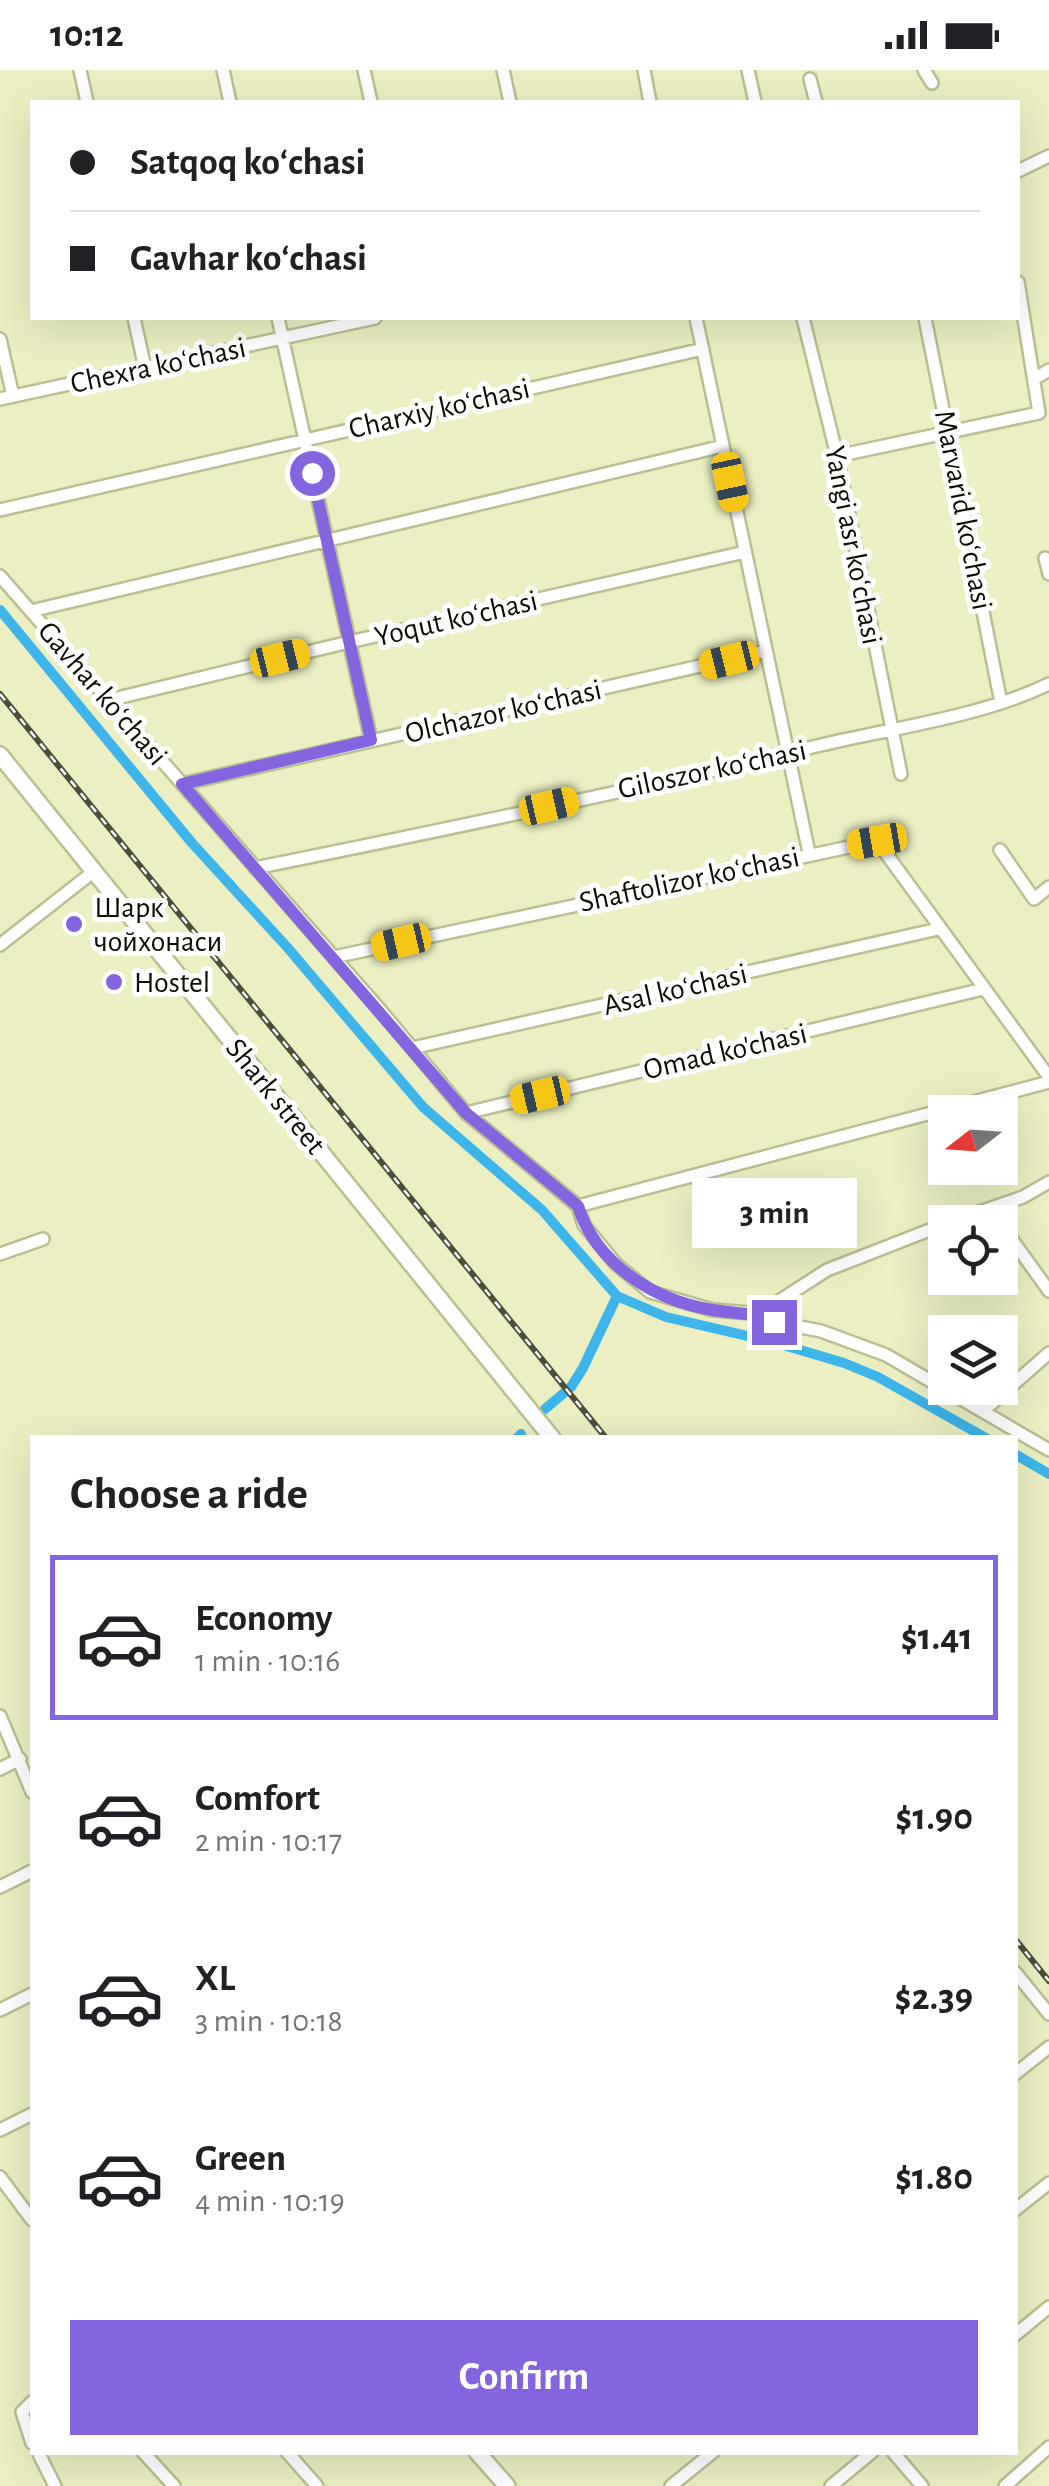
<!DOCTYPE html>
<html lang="en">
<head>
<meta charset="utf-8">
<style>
	:root { --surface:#fff; --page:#f6f6f6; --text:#202124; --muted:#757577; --line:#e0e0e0; --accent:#8464df }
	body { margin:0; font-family:"Alegreya Sans",sans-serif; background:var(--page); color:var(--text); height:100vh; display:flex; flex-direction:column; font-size:38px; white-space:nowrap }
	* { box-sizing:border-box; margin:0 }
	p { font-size:32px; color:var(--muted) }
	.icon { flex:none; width:55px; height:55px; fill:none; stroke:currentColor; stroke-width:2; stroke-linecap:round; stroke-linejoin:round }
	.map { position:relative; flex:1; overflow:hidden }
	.panel { position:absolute; left:30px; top:1365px; width:988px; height:1020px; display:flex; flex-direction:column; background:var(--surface); border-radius:0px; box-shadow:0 10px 40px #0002 }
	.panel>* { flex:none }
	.banner { position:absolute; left:30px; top:30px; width:990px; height:220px; border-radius:0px; box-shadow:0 10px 40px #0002; display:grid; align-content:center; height:220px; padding:0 40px; background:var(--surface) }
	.needle { width:65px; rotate:253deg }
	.controls { position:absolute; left:928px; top:1025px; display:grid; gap:20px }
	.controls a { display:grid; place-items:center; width:90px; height:90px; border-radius:0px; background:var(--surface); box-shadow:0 10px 40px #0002; font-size:50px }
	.end { position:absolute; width:45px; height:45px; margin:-22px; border:12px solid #8464df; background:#fff; box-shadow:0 0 0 5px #fff }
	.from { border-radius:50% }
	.bubble { position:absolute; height:70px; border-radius:0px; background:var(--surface); box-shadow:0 10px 40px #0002; font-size:32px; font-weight:700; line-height:70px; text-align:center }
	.car { position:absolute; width:30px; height:60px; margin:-30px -15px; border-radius:12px; box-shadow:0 0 8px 2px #0007; background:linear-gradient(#f5c518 24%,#345 0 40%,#f5c518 0 76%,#345 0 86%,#f5c518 0) }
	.banner b { display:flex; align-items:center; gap:35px; height:95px; font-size:38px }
	.banner b+b { border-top:2px solid var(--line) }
	.banner i { width:25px; height:25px; background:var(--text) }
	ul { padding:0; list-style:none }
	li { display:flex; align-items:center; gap:30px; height:165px; margin:0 20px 15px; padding:0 20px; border:5px solid transparent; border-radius:0px }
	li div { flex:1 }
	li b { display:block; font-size:38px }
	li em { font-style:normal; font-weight:700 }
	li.current { border-color:var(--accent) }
	li>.icon { width:90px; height:90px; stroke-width:1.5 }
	h2 { padding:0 40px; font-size:45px; line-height:120px }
	.primary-button { display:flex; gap:20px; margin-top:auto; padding:20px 40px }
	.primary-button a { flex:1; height:115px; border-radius:0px; background:var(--accent); color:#fff; font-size:40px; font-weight:700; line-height:115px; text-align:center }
	.status { display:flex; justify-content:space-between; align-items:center; height:70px; padding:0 50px; background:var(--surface); direction:ltr }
	.status svg { height:28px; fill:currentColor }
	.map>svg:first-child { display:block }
</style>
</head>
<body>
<div class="status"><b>10:12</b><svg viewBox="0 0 49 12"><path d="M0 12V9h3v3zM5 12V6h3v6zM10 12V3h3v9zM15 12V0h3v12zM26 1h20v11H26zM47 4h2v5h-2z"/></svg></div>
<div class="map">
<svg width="1049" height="2416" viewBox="0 0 1049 2416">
	<rect width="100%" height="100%" fill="#ebefc1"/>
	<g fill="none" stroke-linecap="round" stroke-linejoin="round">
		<!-- canal -->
		<path stroke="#3db5eb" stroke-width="10" d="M0 540 192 773 287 877 423 1037 542 1140 617 1226 666 1247 773 1272 844 1293 878 1307 986 1368
			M545 1339 571 1317 583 1298 617 1226
			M517 1368 521 1364
			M1015 1384 1049 1404"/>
		<defs>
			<path id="minor" d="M80 0 87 32
				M223 0 230 32
				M364 0 371 32
				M503 0 510 32
				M644 0 650 32
				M748 0 755 32
				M924 0 932 13
				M810 9 816 32
				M1018 101 1049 86
				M134 248 145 298
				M278 248 371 670
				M696 248 809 783
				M803 248 837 386 901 704
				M925 248 1001 633
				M0 269 13 326
				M1034 309 1049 300
				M0 329 375 248
				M837 386 1039 343 1018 212
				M0 440 703 279
				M1045 488 1049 504
				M0 506 382 942 466 1043 578 1136 584 1155 616 1194 650 1222 713 1240 751 1243 774 1252 821 1261 886 1285 1049 1380
				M31 541 723 376
				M109 630 349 572 745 482
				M182 714 766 581
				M1000 780 1034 829 1049 817
				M255 798C444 760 634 720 821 675 893 658 983 646 1049 614
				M0 875 93 802
				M334 887 877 771 1049 1007
				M412 978 938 859
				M466 1043 983 919
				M578 1136 1049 1012
				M950 1152 1023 1127 1049 1112
				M1000 1153 1049 1221
				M0 1184 43 1169
				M751 1243 779 1231 827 1200 945 1154
				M984 1340 1049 1283
				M0 1646 32 1722
				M0 1699 20 1689
				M0 1817 32 1801
				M1015 1902 1049 1944
				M0 1940 32 1924
				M1015 2004 1049 1977
				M0 2060 32 2044
				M0 2107 32 2150
				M1015 2140 1049 2113
				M1015 2265 1049 2237
				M32 2332 22 2342 32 2373
				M38 2382 55 2416
				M143 2382 174 2416
				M287 2382 317 2416
				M893 2382 922 2416
				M671 2416 713 2382
				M831 2416 872 2382
				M1005 2416 1049 2377"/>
			<path id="major" d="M0 685 552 1368
				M477 2382 507 2416"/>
		</defs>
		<!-- minor casing -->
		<use href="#minor" stroke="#bbbf92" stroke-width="16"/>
		<!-- major casing -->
		<use href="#major" stroke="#bbbf92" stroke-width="20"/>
		<!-- minor -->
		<use href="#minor" stroke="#fff" stroke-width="11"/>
		<!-- major -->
		<use href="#major" stroke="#fff" stroke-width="15"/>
		<defs>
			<path id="rail" d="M0 624 606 1368
				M1015 1869 1049 1911"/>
		</defs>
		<!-- rail casing -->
		<use href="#rail" stroke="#4c4e38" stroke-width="6"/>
		<!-- rail -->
		<use href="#rail" stroke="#fff" stroke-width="2.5" stroke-dasharray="8" stroke-linecap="butt"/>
	</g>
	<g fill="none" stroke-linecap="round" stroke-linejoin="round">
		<!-- route -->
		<path stroke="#8464df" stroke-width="12" d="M312 403 371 670 182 714 466 1043 578 1136C596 1194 655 1231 713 1240 737 1244 751 1242 774 1252"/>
	</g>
	<!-- markers -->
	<g fill="#8464df" stroke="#fff" stroke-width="4">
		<circle cx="74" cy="854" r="10"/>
		<circle cx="114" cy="912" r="10"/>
	</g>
	<g text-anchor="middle" stroke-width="10" stroke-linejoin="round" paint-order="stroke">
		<!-- street labels -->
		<g font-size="30" fill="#0c0d01" stroke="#fff">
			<text transform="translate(158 295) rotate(-12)" y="10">Chexra koʻchasi</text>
			<text transform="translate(439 338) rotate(-13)" y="10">Charxiy koʻchasi</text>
			<text transform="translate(964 440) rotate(79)" y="10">Marvarid koʻchasi</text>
			<text transform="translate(854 475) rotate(79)" y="10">Yangi asr koʻchasi</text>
			<text transform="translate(456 548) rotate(-13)" y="10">Yoqut koʻchasi</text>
			<text transform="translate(103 623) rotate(49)" y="10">Gavhar koʻchasi</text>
			<text transform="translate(503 641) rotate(-13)" y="10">Olchazor koʻchasi</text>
			<text transform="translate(712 699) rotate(-12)" y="10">Giloszor koʻchasi</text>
			<text transform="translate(689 809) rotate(-12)" y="10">Shaftolizor koʻchasi</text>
			<text transform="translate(675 919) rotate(-13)" y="10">Asal koʻchasi</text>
			<text transform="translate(725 981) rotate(-13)" y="10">Omad ko'chasi</text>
			<text transform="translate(276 1026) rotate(51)" y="10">Shark street</text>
		</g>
		<!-- poi labels -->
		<g font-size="30" fill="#0c0d01" stroke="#fff" text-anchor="start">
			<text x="94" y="847">Шарк<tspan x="94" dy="34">чойхонаси</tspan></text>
			<text x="134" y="922">Hostel</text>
		</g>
	</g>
</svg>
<div class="controls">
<a><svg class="needle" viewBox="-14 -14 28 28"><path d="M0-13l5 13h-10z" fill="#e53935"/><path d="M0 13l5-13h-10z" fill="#757577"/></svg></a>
<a><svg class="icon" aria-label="locate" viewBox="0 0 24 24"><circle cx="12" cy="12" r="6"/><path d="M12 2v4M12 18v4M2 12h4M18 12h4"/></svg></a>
<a><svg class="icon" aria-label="layers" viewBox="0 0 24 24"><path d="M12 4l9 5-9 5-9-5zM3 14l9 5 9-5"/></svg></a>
</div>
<i class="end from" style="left:312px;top:403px"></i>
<i class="end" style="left:774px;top:1252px"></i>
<div class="bubble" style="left:692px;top:1108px;width:165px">3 min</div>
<i class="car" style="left:730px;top:412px;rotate:168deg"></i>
<i class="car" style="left:280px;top:588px;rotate:76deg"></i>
<i class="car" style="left:729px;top:590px;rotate:256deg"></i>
<i class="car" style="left:549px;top:736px;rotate:77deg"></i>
<i class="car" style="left:877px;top:771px;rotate:260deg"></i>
<i class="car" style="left:401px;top:872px;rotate:257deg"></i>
<i class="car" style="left:540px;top:1025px;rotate:257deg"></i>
<div class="banner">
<b><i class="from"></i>Satqoq koʻchasi</b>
<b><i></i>Gavhar koʻchasi</b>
</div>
<section class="panel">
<h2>Choose a ride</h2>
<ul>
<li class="current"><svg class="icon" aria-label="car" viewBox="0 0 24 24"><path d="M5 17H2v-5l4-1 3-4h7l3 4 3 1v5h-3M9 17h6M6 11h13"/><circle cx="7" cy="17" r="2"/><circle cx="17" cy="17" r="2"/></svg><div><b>Economy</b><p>1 min · 10:16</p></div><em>$1.41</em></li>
<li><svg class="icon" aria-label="car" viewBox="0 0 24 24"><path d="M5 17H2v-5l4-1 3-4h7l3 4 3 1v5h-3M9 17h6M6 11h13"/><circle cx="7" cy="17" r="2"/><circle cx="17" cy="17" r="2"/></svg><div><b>Comfort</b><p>2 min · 10:17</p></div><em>$1.90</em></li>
<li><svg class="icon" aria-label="car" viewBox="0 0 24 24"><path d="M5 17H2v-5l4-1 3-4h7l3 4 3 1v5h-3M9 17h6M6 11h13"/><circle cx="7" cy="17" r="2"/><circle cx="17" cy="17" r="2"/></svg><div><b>XL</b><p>3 min · 10:18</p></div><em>$2.39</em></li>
<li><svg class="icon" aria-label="car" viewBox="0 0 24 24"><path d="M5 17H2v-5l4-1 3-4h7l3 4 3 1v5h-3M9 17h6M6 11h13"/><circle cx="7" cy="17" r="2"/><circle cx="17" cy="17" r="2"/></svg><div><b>Green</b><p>4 min · 10:19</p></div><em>$1.80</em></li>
</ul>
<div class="primary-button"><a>Confirm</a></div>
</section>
</div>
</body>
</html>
